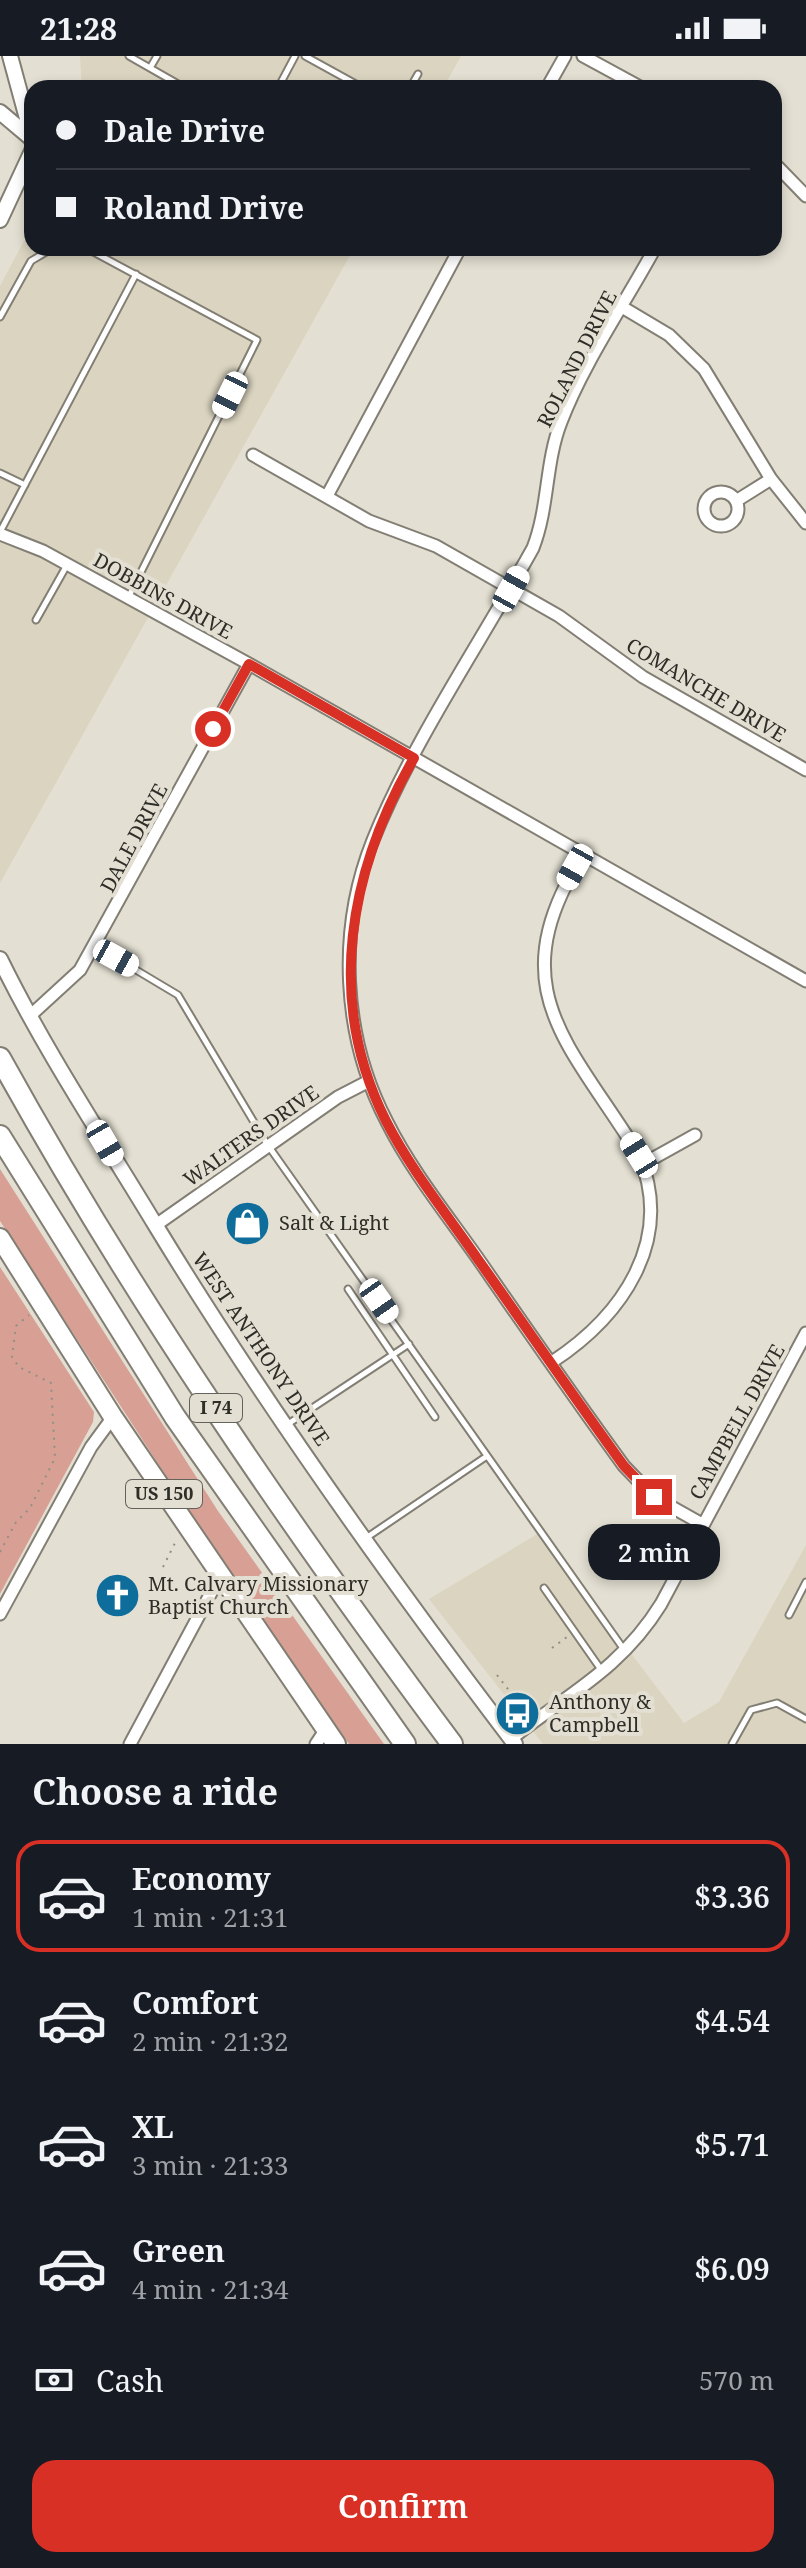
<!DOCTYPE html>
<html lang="en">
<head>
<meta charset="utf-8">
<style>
	:root { --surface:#171b24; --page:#20242c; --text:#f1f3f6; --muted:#9ea1a6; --line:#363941; --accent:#d93025 }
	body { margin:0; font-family:"Noto Serif",serif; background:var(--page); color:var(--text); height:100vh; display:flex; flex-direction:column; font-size:30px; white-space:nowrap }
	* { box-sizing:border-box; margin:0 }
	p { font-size:26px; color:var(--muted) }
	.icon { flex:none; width:44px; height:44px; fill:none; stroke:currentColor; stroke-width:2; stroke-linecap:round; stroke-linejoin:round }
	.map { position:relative; height:1688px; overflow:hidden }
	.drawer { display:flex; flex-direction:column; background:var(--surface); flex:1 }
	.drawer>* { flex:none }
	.banner { position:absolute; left:24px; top:24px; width:758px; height:176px; border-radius:24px; box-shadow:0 4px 12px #0003; display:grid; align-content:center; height:176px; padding:0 32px; background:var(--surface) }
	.end { position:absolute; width:36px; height:36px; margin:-18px; border:10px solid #d93025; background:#fff; box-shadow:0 0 0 4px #fff }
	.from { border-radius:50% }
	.bubble { position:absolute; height:56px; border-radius:24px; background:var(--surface); box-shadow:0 4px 12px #0003; font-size:26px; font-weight:600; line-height:56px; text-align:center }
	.car { position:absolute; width:24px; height:48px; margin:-24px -12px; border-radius:10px; box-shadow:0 0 6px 2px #0007; background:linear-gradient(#fff 24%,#345 0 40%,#fff 0 76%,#345 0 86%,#fff 0) }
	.banner b { display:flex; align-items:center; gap:28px; height:76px; font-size:30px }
	.banner b+b { border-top:2px solid var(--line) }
	.banner i { width:20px; height:20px; background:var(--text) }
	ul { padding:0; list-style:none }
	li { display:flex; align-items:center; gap:24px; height:112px; margin:0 16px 12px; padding:0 16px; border:4px solid transparent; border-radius:24px }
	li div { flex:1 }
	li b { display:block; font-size:30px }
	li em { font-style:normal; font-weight:600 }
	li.selected { border-color:var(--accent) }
	li>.icon { width:72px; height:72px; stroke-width:1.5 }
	h2 { padding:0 32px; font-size:36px; line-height:96px }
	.pay { display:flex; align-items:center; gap:20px; height:88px; padding:0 32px; font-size:30px }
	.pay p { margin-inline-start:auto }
	.primary-button { display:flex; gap:16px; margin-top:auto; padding:16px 32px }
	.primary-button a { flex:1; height:92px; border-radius:24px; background:var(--accent); color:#fff; font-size:32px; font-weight:600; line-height:92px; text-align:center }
	.status { display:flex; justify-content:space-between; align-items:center; height:56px; padding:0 40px; background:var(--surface); direction:ltr }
	.status svg { height:22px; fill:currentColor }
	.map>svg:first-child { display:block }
</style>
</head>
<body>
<div class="status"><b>21:28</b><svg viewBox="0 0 49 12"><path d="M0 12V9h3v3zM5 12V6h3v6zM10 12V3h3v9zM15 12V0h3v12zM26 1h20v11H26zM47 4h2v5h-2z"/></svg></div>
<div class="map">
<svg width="806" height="1688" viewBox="0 0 806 1688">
	<rect width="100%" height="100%" fill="#e3dfd2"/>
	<!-- built -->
	<path fill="#dad4c0" d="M80 0H461L443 32H82Z
		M32 170V192H354L0 827V230Z
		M539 1477 684 1667 719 1646 806 1489V1688H543L429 1543Z"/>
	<!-- green -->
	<path fill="#d8a095" d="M0 1113 218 1455 384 1688H349L200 1472 0 1165Z
		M0 1211 94 1356 93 1366 0 1538Z"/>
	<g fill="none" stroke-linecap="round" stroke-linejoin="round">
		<defs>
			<path id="service" d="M129 0 185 32
				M305 0 363 32
				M150 12 157 0
				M278 32 295 0
				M410 32 418 18
				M86 192 257 284 128 542
				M0 261 31 205 53 192
				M0 417 25 429
				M0 476 136 218
				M36 564 67 509
				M96 890 178 939 267 1088 625 1595
				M348 1233 435 1361
				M288 1368 409 1288
				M366 1482 487 1400
				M544 1532 602 1615
				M789 1559 806 1526
				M732 1688 751 1654 777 1647 806 1663"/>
			<path id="minor" d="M583 0 642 32
				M547 32 565 0
				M774 107 806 140
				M655 192C624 249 584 306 561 366 545 407 549 451 533 492 481 586 413 685 373 784 337 874 342 980 387 1066 412 1116 449 1161 481 1207 528 1275 575 1343 624 1410L654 1441 702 1468
				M622 251 669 279 704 313 771 423 806 467
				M253 399 369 465 436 490 559 560 643 621 806 714
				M704 453a17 17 0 1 1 34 0a17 17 0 1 1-34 0Z
				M327 440 460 192
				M736 445 771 423
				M0 478 43 495 249 608 806 925
				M32 958 80 914 249 608
				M643 1108 695 1079
				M156 1169 338 1041 369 1025
				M552 1306C622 1260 675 1185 639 1099 570 987 498 933 583 799
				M0 1558 91 1391 113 1361
				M511 1683C568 1638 621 1613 661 1548L806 1277
				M130 1688 220 1520
				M316 1688 326 1673"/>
			<path id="tertiary" d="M10 0 32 81
				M0 56 32 83
				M0 164 32 95
				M0 903C45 995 103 1082 156 1170 265 1349 388 1521 515 1688"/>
			<path id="primary" d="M0 1182 113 1361 336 1688"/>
			<path id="motorway" d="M0 1002C132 1241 289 1469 452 1688
				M0 1080 175 1361 405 1688"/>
		</defs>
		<!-- service casing -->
		<use href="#service" stroke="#827e73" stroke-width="9"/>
		<!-- minor casing -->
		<use href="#minor" stroke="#827e73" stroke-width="15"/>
		<!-- tertiary casing -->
		<use href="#tertiary" stroke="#827e73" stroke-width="18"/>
		<!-- primary casing -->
		<use href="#primary" stroke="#827e73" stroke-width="22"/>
		<!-- motorway casing -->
		<use href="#motorway" stroke="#827e73" stroke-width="24"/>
		<!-- path -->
		<path stroke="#918f85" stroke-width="2" stroke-dasharray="2 6" stroke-linecap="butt" d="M0 1496 16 1466 30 1452 55 1402 51 1327 19 1311 12 1301 16 1270 29 1259
			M163 1511 176 1485
			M552 1592 567 1581
			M497 1619 525 1655"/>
		<!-- service -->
		<use href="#service" stroke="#fff" stroke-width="5"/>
		<!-- minor -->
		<use href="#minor" stroke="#fff" stroke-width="11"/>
		<!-- tertiary -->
		<use href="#tertiary" stroke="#fff" stroke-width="14"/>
		<!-- primary -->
		<use href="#primary" stroke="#fff" stroke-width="18"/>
		<!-- motorway -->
		<use href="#motorway" stroke="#fff" stroke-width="20"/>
	</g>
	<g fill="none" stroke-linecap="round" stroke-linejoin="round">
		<!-- route -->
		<path stroke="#d93025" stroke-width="10" d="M213 673 249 608 414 702C349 815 325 944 386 1065 411 1114 446 1157 477 1202 526 1271 574 1341 624 1410L654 1441"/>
	</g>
	<!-- icons -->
	<defs>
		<symbol id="shop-disc" viewBox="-11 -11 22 22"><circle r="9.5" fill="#0f6d9c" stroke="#e3dfd2"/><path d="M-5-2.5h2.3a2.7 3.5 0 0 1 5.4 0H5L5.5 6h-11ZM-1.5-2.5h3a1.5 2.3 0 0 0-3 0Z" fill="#fff"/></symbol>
		<symbol id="church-disc" viewBox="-11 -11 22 22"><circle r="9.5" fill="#0f6d9c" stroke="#e3dfd2"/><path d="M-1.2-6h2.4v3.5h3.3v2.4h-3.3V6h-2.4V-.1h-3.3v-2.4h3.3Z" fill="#fff"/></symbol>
		<symbol id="bus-disc" viewBox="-11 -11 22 22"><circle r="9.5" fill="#0f6d9c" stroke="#e3dfd2"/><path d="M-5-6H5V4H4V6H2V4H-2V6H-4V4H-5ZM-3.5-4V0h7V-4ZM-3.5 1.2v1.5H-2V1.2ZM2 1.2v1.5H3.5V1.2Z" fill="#fff"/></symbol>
	</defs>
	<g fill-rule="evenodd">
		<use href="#shop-disc" x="222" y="1142" width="51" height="51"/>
		<use href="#church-disc" x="92" y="1514" width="51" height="51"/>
		<use href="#bus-disc" x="492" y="1632" width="51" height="51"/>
	</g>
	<g text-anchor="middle" stroke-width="8" stroke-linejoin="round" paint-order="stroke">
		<!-- shield labels -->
		<g fill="#e3dfd2" stroke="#64625b" stroke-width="2">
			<rect x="190" y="1338" width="52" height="28" rx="6"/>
			<rect x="126" y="1424" width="76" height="28" rx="6"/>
		</g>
		<g font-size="18" font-weight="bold" fill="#2e2d28">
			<text x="216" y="1358">I 74</text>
			<text x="164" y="1444">US 150</text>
		</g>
		<!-- street labels -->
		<g font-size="20" fill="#2e2d28" stroke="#e3dfd2">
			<text transform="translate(577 303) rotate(-63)" y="7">ROLAND DRIVE</text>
			<text transform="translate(163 540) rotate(29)" y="7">DOBBINS DRIVE</text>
			<text transform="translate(706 634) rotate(31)" y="7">COMANCHE DRIVE</text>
			<text transform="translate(134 782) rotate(-62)" y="7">DALE DRIVE</text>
			<text transform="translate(251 1080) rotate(-35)" y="7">WALTERS DRIVE</text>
			<text transform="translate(261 1293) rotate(56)" y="7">WEST ANTHONY DRIVE</text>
			<text transform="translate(737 1366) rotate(-61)" y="7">CAMPBELL DRIVE</text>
		</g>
		<!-- poi labels -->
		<g font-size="20" fill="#2e2d28" stroke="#e3dfd2" text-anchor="start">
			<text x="279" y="1174">Salt &amp; Light</text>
			<text x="148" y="1535">Mt. Calvary Missionary<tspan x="148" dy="23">Baptist Church</tspan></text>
			<text x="549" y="1653">Anthony &amp;<tspan x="549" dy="23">Campbell</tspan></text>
		</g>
	</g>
</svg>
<i class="end from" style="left:213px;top:673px"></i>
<i class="end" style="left:654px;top:1441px"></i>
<div class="bubble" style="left:588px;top:1468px;width:132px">2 min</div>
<i class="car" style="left:230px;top:339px;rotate:206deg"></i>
<i class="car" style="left:511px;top:533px;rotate:29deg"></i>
<i class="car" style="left:575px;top:811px;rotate:209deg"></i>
<i class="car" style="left:116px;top:902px;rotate:119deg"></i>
<i class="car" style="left:105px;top:1087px;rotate:150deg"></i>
<i class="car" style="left:639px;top:1099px;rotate:328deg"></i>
<i class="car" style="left:379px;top:1245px;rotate:145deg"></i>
<div class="banner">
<b><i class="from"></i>Dale Drive</b>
<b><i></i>Roland Drive</b>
</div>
</div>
<section class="drawer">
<h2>Choose a ride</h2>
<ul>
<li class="selected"><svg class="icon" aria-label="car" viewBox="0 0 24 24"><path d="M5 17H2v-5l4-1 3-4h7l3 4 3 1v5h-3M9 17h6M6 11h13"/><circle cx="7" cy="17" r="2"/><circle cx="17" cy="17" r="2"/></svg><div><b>Economy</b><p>1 min · 21:31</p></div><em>$3.36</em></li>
<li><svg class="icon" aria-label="car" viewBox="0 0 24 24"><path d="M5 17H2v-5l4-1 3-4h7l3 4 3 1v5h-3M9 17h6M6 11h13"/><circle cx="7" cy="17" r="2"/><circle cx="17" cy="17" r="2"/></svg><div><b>Comfort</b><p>2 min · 21:32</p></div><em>$4.54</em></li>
<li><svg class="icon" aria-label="car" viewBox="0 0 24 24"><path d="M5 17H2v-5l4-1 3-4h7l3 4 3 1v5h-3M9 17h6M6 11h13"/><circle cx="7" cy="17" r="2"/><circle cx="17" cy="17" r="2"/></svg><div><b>XL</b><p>3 min · 21:33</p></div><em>$5.71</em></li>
<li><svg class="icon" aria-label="car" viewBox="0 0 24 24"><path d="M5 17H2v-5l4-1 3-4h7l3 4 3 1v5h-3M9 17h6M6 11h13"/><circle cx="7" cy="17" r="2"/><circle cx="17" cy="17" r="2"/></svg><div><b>Green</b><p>4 min · 21:34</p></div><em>$6.09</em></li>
</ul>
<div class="pay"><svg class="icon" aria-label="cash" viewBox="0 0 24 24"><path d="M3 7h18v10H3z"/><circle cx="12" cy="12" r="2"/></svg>Cash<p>570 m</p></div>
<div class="primary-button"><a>Confirm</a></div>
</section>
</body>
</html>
